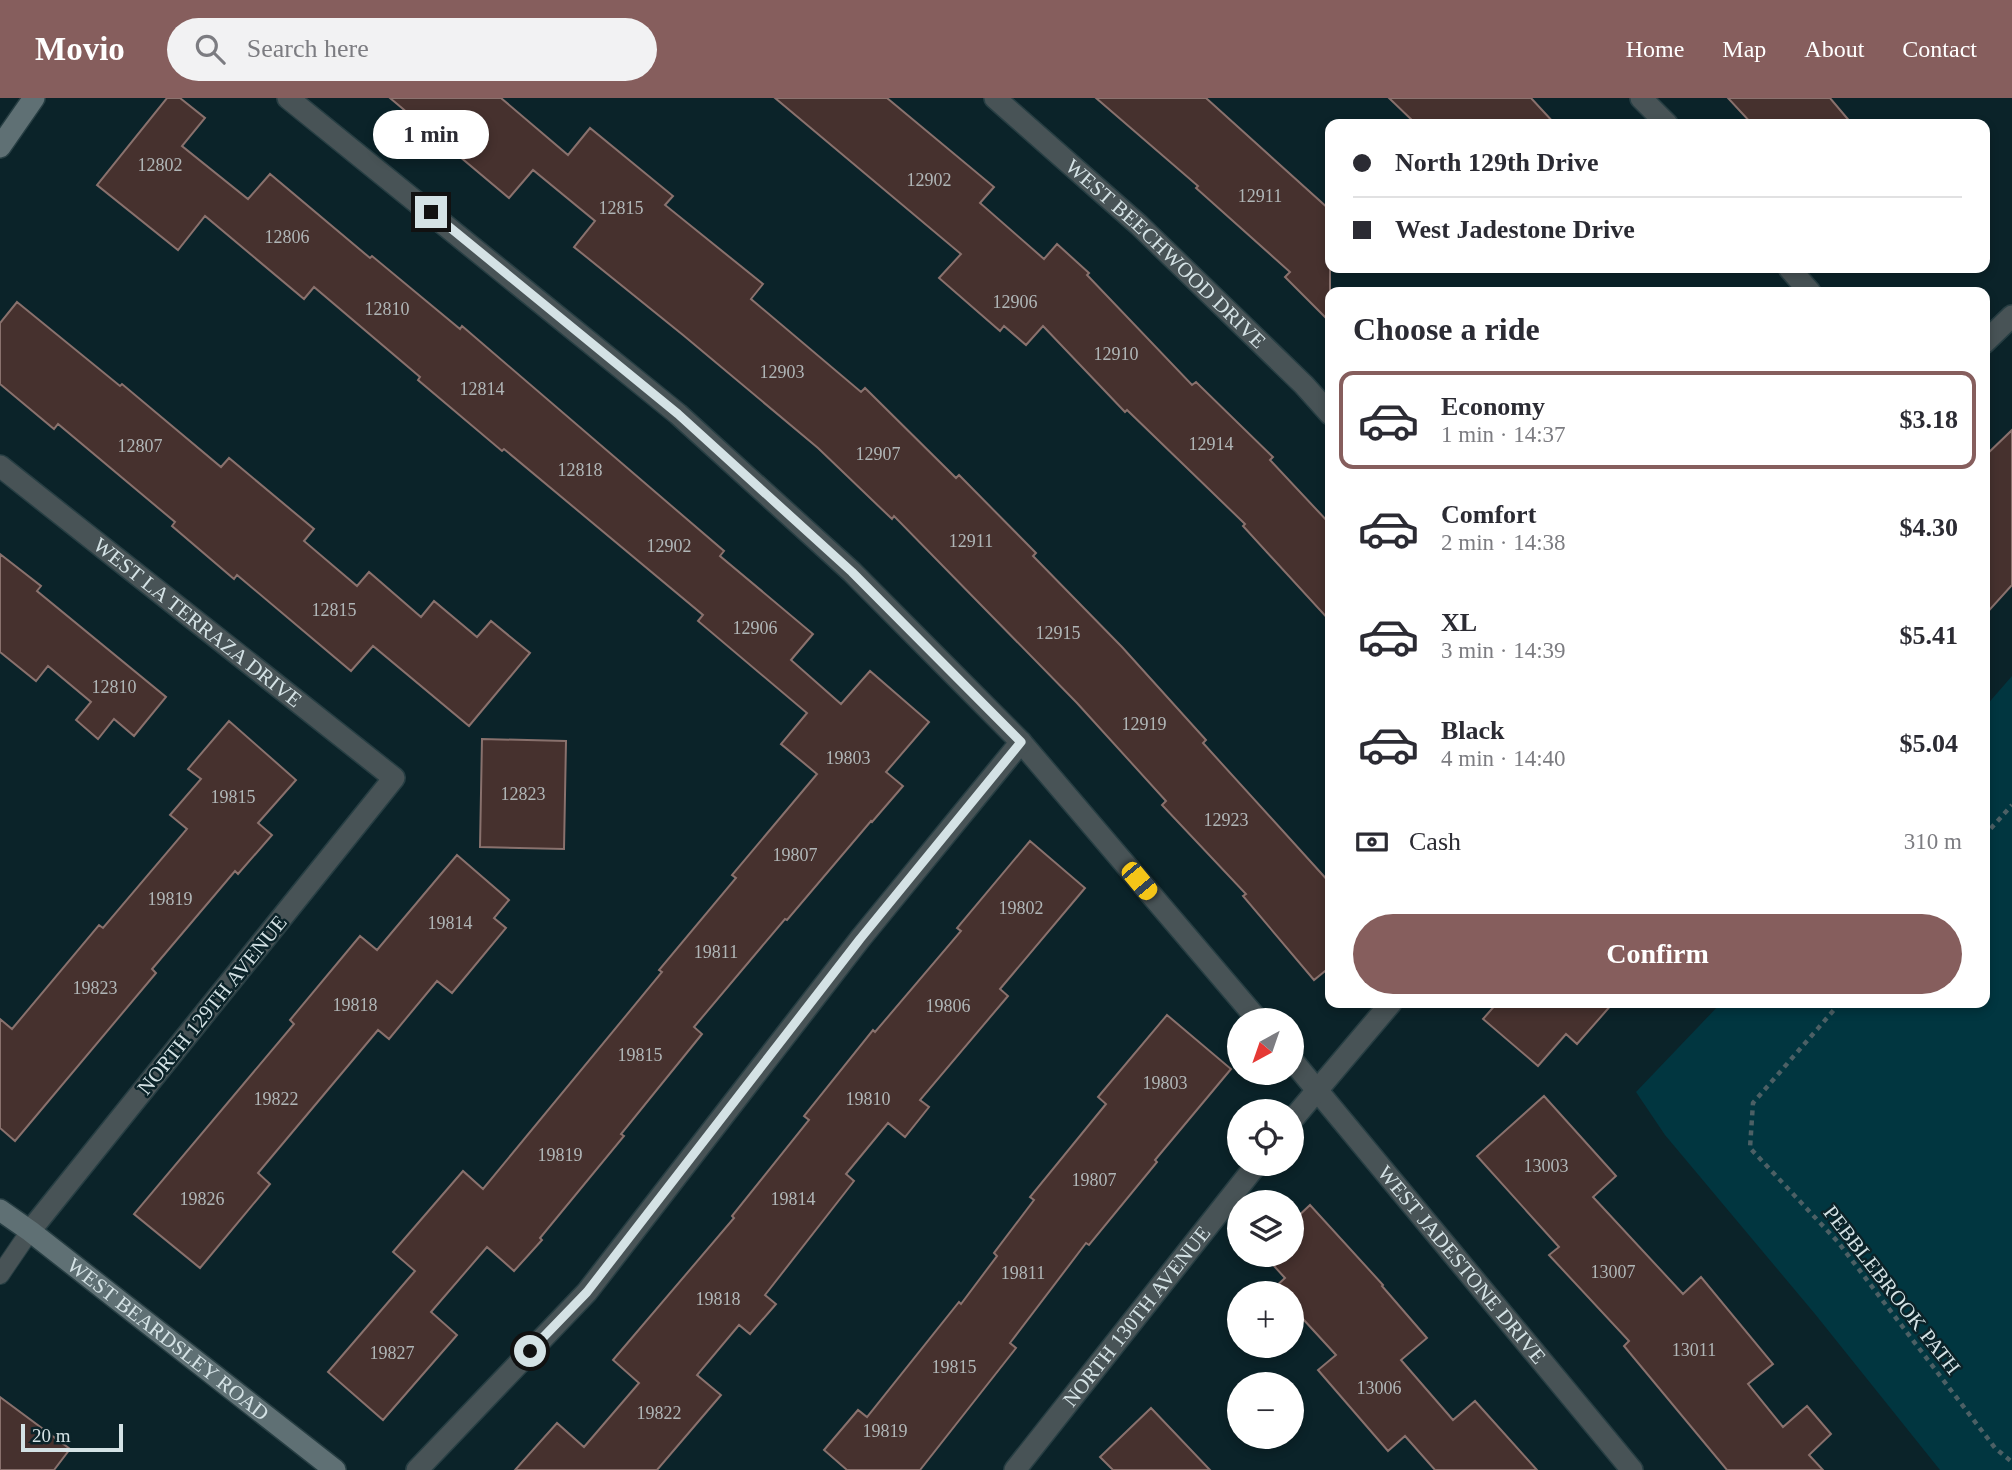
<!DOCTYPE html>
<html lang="en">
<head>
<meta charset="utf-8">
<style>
	:root { --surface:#fff; --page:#f2f2f3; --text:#2b2b33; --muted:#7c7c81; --line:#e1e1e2; --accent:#865e5d }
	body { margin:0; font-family:"Times New Roman",serif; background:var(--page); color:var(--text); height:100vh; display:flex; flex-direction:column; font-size:26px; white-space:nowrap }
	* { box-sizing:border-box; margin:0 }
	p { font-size:23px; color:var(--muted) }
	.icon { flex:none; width:38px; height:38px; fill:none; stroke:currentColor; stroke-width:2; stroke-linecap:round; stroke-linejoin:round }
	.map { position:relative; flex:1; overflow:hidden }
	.panel { position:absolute; left:1325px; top:189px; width:665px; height:721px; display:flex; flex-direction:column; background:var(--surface); border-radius:14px; box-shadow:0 4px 10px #0003 }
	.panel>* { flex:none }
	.hud { position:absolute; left:1325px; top:21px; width:665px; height:154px; border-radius:14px; box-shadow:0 4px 10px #0003; display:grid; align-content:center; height:154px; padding:0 28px; background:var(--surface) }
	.needle { width:46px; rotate:220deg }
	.fabs { position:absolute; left:1227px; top:910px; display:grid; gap:14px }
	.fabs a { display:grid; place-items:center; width:77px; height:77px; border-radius:50%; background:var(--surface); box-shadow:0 4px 10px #0003; font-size:35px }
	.scale { position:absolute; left:21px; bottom:18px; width:102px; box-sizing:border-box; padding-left:7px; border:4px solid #d4e2e5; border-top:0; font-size:19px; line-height:24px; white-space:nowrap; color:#d4e2e5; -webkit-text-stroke:5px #0b2329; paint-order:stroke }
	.end { position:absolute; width:32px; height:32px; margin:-16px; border:9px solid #d4e2e5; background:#111; box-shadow:0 0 0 4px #111 }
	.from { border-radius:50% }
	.bubble { position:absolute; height:49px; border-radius:24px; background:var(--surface); box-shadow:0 4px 10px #0003; font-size:23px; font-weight:700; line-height:49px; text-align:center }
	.car { position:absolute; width:21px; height:42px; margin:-21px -10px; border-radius:9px; box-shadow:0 0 5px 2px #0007; background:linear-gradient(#f5c518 24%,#345 0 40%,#f5c518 0 76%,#345 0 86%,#f5c518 0) }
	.hud b { display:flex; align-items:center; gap:24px; height:66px; font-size:26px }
	.hud b+b { border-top:2px solid var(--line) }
	.hud i { width:18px; height:18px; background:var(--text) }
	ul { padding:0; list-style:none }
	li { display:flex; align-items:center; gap:21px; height:98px; margin:0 14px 10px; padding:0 14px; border:4px solid transparent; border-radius:14px }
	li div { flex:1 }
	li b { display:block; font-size:26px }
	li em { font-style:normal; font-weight:700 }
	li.on { border-color:var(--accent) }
	li>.icon { width:63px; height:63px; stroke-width:1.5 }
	h2 { padding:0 28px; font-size:32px; line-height:84px }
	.pay { display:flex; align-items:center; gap:18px; height:77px; padding:0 28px; font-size:26px }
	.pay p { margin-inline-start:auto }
	.button { display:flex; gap:14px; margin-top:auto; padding:14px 28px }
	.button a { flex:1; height:80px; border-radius:42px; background:var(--accent); color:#fff; font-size:28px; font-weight:700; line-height:80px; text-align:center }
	header { display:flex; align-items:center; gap:42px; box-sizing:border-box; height:98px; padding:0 35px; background:var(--accent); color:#fff }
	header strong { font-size:33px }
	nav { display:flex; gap:38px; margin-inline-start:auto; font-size:24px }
	.search { width:490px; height:63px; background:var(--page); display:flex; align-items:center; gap:18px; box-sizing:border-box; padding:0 24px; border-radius:38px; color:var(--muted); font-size:26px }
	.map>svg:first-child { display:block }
</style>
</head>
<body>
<header>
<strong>Movio</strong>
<div class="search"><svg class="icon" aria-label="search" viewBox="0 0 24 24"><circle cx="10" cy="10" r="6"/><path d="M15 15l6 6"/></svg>Search here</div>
<nav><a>Home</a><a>Map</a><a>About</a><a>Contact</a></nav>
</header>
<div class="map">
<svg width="2012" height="1372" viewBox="0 0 2012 1372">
	<rect width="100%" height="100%" fill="#0b2329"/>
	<!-- green -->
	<path fill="#013640" d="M2012 578V1372H1940L1815 1216 1665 1037 1636 994 1721 905H1984L1985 609Z"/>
	<!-- building -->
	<path fill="#46312e" stroke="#89716d" stroke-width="2" d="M167 0H180L205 20 182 48 248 101 270 76 370 160 372 158 460 231 462 228 724 453 720 458 813 536 791 562 841 606 870 573 929 624 886 674 903 688 872 724 871 723 787 822 785 821 694 929 702 936 621 1036 624 1038 540 1140 542 1142 514 1173 487 1149 431 1214 457 1237 383 1322 328 1274 415 1173 393 1154 463 1073 483 1091 662 874 659 872 736 780 732 777 817 676 781 646 807 615 698 523 703 517 504 351 502 353 418 282 420 279 314 189 304 201 205 118 178 152 97 87Z
		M390 0H501L568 57 590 30 673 98 665 107 763 186 751 201 861 294 865 290 956 380 959 377 1036 455 1033 458 1122 549 1206 642 1203 645 1330 785V869L1314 882 1243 798 1246 796 1162 707 1166 703 1077 605 894 418 892 421 818 350 683 237 574 149 595 123 533 72 509 100Z
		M775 0H887L994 89 980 105 1044 161 1057 146 1089 175 1087 177 1192 287 1196 284 1273 359 1270 362 1330 426V523L1243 428 1245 426 1127 312 1125 314 1043 228 1026 247 1004 228 1000 233 939 180 961 156Z
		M1096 0H1206L1330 112V224L1285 179 1290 174 1196 90 1198 88Z
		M1389 0H1531L1555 26H1416Z
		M1728 0H1830L1852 26H1752Z
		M17 204 120 288 122 286 221 369 229 360 314 431 304 443 357 488 369 474 421 519 434 503 477 539 491 523 530 555 469 628 373 548 351 573 237 477 234 481 172 428 175 424 58 326 54 331 0 286V225Z
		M2012 332V487L1984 518V359Z
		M0 456 41 488 37 493 166 599 134 638 114 621 98 641 76 622 91 604 48 568 36 583 0 554Z
		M229 623 296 682 258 725 272 737 238 776 235 773 152 871 156 875 15 1043 0 1030V921L12 931 99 827 103 830 187 731 170 717 201 681 188 671Z
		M482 641 566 643 564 751 480 749Z
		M1030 743 1085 790 1000 891 1008 898 920 1002 929 1009 905 1039 888 1025 846 1076 854 1083 765 1197 776 1206 750 1236 739 1227 697 1277 721 1297 657 1372H515L557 1325 584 1349 639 1285 613 1262 734 1120 732 1118 809 1022 804 1018 873 932 875 934 961 833 957 830Z
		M457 757 509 802 494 820 506 830 452 895 437 883 389 941 378 932 258 1075 270 1086 200 1170 134 1116 294 926 290 922 360 838 377 852Z
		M1497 905H1613L1577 946 1566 936 1538 968 1483 921Z
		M1167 917 1231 971 1155 1062 1157 1064 1089 1147 1086 1145 1010 1245 1016 1250 920 1372H847L824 1352 858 1312 867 1319 959 1204 961 1206 997 1158 994 1155 1034 1102 1030 1099 1106 1006 1098 999Z
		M1544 998 1616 1078 1593 1099 1683 1196 1701 1179 1773 1266 1748 1286 1783 1329 1807 1308 1831 1336 1809 1357 1823 1372H1727L1624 1248 1629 1243 1549 1157 1559 1149 1477 1058Z
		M1310 1107 1383 1187 1382 1188 1427 1240 1401 1262 1453 1322 1475 1303 1537 1372H1435L1405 1338 1388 1353 1318 1272 1336 1257 1292 1209V1195H1279L1274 1190 1285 1180 1264 1157H1292V1124Z
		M0 1299 70 1351 54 1372H0Z
		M1151 1310 1210 1372H1113L1100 1359Z"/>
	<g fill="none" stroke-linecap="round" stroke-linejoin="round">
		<defs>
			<path id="lane" d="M0 1177 30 1133"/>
			<g id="street">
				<path d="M288 0 678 316 852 474 1021 644 1258 922"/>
				<path id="s1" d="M995 0 1139 127 1304 287 1330 316"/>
				<path d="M1641 0 1667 26"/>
				<path d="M1789 170 1810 194"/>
				<path d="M1984 245 2012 218"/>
				<path id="s2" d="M0 368 394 680 30 1133"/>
				<path id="s3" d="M1292 962 1632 1372"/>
				<path d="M1292 1022 1391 905"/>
				<path d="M417 1372 587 1194 860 841 1021 644"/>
				<path id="s4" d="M1015 1372 1257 1066"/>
			</g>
			<g id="secondary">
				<path d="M0 49 34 0"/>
				<path id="s5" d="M0 1112 30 1133 335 1372"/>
			</g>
		</defs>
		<!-- lane casing -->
		<use href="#lane" stroke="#273e43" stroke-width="20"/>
		<!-- street casing -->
		<use href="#street" stroke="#273e43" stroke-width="24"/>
		<!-- secondary casing -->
		<use href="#secondary" stroke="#273e43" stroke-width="24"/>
		<!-- path -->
		<path stroke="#4c6065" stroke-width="4.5" stroke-dasharray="5 5" stroke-linecap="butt" d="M1984 738 2012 707
			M1840 905 1753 1005 1750 1050 1838 1144 1995 1350 2012 1364"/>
		<!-- lane -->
		<use href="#lane" stroke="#485356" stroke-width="18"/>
		<!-- street -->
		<use href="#street" stroke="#485356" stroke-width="21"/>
		<!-- secondary -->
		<use href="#secondary" stroke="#5f7074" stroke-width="21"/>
	</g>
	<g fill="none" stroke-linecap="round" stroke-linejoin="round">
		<!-- route -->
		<path stroke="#d4e2e5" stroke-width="9" d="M431 114 678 316 852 474 1021 644 860 841 587 1194 530 1253"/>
	</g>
	<g text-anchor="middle" stroke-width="5" stroke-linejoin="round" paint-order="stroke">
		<!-- number labels -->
		<g font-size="18" fill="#b0b6b7">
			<text x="160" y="73">12802</text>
			<text x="929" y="88">12902</text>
			<text x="1260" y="104">12911</text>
			<text x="621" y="116">12815</text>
			<text x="287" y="145">12806</text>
			<text x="1015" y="210">12906</text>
			<text x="387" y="217">12810</text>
			<text x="1116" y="262">12910</text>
			<text x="782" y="280">12903</text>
			<text x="482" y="297">12814</text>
			<text x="1211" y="352">12914</text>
			<text x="140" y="354">12807</text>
			<text x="878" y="362">12907</text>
			<text x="580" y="378">12818</text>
			<text x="971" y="449">12911</text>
			<text x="669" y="454">12902</text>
			<text x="334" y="518">12815</text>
			<text x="755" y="536">12906</text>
			<text x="1058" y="541">12915</text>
			<text x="114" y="595">12810</text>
			<text x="1144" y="632">12919</text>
			<text x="848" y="666">19803</text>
			<text x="523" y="702">12823</text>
			<text x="233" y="705">19815</text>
			<text x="1226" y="728">12923</text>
			<text x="795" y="763">19807</text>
			<text x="170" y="807">19819</text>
			<text x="1021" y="816">19802</text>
			<text x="450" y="831">19814</text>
			<text x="716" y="860">19811</text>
			<text x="95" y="896">19823</text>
			<text x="355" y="913">19818</text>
			<text x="948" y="914">19806</text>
			<text x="640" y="963">19815</text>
			<text x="1165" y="991">19803</text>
			<text x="276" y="1007">19822</text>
			<text x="868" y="1007">19810</text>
			<text x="560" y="1063">19819</text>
			<text x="1546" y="1074">13003</text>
			<text x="1094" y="1088">19807</text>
			<text x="202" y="1107">19826</text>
			<text x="793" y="1107">19814</text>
			<text x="1613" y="1180">13007</text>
			<text x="1023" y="1181">19811</text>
			<text x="718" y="1207">19818</text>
			<text x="1694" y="1258">13011</text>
			<text x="392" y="1261">19827</text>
			<text x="954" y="1275">19815</text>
			<text x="1379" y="1296">13006</text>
			<text x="659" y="1321">19822</text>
			<text x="885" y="1339">19819</text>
		</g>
		<!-- street labels -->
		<g font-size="21" fill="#d4e2e5" stroke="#0b2329">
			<text dy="7" stroke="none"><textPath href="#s1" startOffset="231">WEST BEECHWOOD DRIVE</textPath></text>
			<text dy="7" stroke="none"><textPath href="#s2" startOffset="252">WEST LA TERRAZA DRIVE</textPath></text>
			<text transform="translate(212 907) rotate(-51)" y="7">NORTH 129TH AVENUE</text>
			<text dy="7" stroke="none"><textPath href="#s3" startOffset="266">WEST JADESTONE DRIVE</textPath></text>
			<text transform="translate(1892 1192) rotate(52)" y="7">PEBBLEBROOK PATH</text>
			<text dy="7" stroke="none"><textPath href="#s4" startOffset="196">NORTH 130TH AVENUE</textPath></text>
			<text dy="7" stroke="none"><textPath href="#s5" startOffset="212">WEST BEARDSLEY ROAD</textPath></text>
		</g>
	</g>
</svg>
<div class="fabs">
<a><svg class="needle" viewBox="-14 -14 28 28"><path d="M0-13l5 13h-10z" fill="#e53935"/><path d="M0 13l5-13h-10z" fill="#7c7c81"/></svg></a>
<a><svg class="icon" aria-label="locate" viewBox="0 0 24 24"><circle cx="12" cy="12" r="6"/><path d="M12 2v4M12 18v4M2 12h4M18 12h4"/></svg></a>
<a><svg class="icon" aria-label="layers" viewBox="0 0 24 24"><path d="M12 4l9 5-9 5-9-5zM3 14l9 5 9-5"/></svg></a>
<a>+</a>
<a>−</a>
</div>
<div class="scale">20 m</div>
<i class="end from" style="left:530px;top:1253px"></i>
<i class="end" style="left:431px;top:114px"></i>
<div class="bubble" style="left:373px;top:12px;width:116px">1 min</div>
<i class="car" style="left:1139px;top:783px;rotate:140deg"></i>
<div class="hud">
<b><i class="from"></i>North 129th Drive</b>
<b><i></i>West Jadestone Drive</b>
</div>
<section class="panel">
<h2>Choose a ride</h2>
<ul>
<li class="on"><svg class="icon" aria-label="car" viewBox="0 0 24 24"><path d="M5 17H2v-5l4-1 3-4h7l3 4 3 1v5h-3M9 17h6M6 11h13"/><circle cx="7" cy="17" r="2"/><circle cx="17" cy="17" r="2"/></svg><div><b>Economy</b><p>1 min · 14:37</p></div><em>$3.18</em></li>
<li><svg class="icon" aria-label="car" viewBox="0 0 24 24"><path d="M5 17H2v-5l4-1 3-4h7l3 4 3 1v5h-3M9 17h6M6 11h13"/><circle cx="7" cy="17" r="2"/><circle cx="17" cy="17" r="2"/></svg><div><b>Comfort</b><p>2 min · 14:38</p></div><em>$4.30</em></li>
<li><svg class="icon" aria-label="car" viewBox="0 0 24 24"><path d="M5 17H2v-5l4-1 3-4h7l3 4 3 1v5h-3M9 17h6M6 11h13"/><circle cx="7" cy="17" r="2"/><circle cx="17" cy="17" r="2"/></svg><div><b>XL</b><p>3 min · 14:39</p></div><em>$5.41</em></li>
<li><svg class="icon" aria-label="car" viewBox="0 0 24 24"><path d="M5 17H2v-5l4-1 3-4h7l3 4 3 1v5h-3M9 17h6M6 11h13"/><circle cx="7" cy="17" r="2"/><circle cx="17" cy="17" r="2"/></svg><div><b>Black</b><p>4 min · 14:40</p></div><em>$5.04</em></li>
</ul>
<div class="pay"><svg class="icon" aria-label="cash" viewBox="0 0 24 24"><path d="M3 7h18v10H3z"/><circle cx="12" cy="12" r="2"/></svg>Cash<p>310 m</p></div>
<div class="button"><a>Confirm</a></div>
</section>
</div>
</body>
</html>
